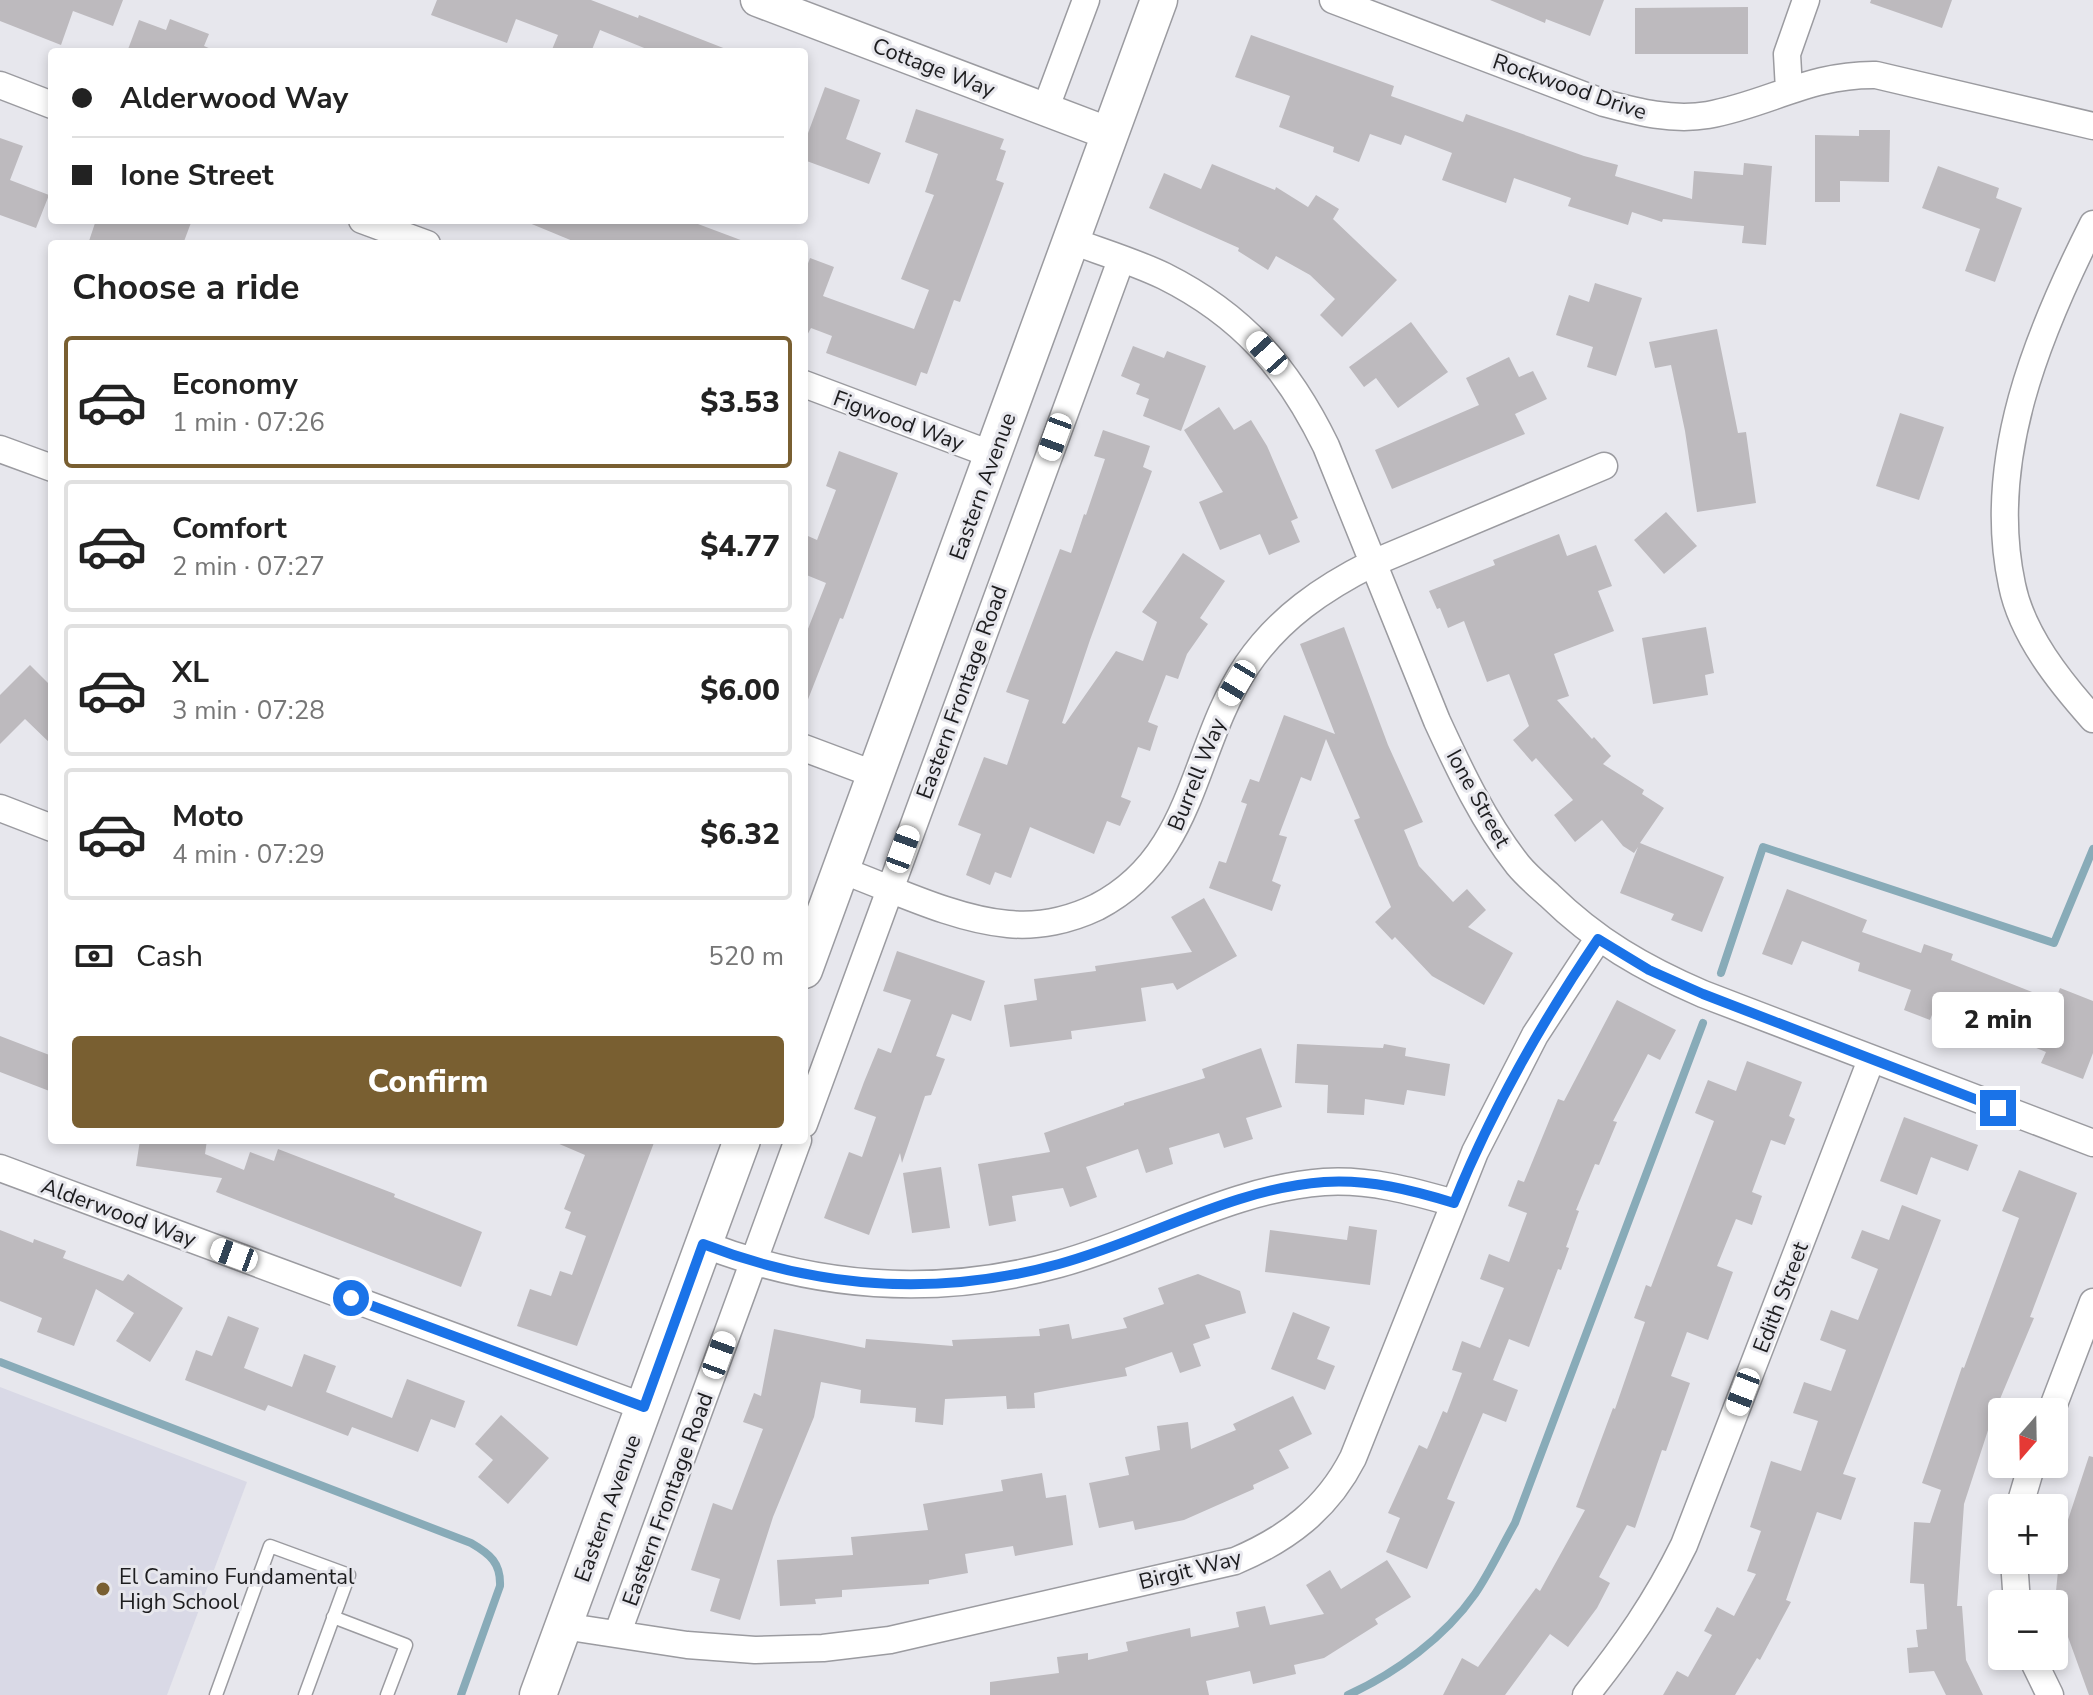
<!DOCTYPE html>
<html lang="en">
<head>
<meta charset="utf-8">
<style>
	:root { --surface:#fff; --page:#f6f6f6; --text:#222; --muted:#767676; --line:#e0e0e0; --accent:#795f31 }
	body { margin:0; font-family:"Nunito Sans",sans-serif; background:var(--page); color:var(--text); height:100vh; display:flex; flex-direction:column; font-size:30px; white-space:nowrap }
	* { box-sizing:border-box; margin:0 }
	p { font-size:26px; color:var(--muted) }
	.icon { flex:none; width:44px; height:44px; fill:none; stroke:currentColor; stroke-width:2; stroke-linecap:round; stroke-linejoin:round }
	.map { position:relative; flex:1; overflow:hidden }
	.details { position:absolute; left:48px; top:240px; width:760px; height:904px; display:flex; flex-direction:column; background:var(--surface); border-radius:8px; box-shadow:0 4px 12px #0003 }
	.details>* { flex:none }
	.banner { position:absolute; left:48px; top:48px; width:760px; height:176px; border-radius:8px; box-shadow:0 4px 12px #0003; display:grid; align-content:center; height:176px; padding:0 24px; background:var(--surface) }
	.needle { width:52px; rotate:200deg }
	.buttons { position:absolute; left:1988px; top:1398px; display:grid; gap:16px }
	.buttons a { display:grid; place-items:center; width:80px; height:80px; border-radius:8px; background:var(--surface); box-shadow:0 4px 12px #0003; font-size:40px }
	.end { position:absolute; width:36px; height:36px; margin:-18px; border:10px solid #1a73e8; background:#fff; box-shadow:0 0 0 4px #fff }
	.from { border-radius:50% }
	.bubble { position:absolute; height:56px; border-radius:8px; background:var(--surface); box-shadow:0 4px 12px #0003; font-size:26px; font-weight:800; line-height:56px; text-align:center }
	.car { position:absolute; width:24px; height:48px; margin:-24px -12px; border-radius:10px; box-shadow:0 0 6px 2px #0007; background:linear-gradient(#fff 24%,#345 0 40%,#fff 0 76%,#345 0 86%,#fff 0) }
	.banner b { display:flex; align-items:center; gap:28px; height:76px; font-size:30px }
	.banner b+b { border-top:2px solid var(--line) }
	.banner i { width:20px; height:20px; background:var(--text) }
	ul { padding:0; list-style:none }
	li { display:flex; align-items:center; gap:24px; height:132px; margin:0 16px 12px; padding:0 8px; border:4px solid var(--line); border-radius:8px }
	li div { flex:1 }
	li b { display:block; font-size:30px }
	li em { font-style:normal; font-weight:800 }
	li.selected { border-color:var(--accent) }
	li>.icon { width:72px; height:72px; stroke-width:1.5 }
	h2 { padding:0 24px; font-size:36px; line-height:96px }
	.pay { display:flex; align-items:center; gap:20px; height:88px; padding:0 24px; font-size:30px }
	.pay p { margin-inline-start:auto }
	.primary-button { display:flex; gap:16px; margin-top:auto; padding:16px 24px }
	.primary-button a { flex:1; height:92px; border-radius:8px; background:var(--accent); color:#fff; font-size:32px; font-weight:800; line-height:92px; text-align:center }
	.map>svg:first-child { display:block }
</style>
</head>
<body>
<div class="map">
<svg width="2093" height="1695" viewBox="0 0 2093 1695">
	<rect width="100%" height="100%" fill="#e7e7ed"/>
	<!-- built -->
	<path fill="#d9d9e6" d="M0 1387 247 1482 167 1695H0Z"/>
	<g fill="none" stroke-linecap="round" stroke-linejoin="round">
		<!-- stream -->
		<path stroke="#88abb8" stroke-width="8" d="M1721 973 1763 847 2054 943 2093 849
			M0 1362 471 1543C490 1554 501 1563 500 1586L461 1695
			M1348 1695C1396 1673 1445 1637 1475 1594 1490 1572 1502 1546 1515 1523L1703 1023"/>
	</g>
	<!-- building -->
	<path fill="#bdbabe" d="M0 0H123L113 26 73 11 61 45 0 21Z
		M437 0H591L638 18 639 15 731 51 654 52 600 30 591 52H551L558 35 516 19 507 43 431 15Z
		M1490 0H1604L1590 36 1546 19 1545 23Z
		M1871 0H1952L1942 28 1870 3Z
		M1748 7V54H1635V8Z
		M170 19 209 34 204 46 218 52H127L139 20 166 30Z
		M1251 35 1394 86 1391 96 1463 122 1466 114 1584 156 1618 165 1615 176 1692 199 1694 171 1743 175 1744 163 1772 166 1766 245 1742 243 1744 226 1663 219 1662 222 1632 212 1628 225 1568 206 1571 198 1514 178 1506 203 1442 180 1452 153 1405 135 1401 145 1370 134 1359 162 1333 152 1334 147 1279 127 1290 96 1235 77Z
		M825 87 860 100 846 139 881 153 869 184 804 160V144Z
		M916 109 1004 139 1000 149 1006 151 996 180 1004 183 988 227 960 302 954 300 927 374 921 372 916 386 826 353 832 336 811 328 804 341V274L810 258 834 267 823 296 914 329 929 290 901 279 934 195 925 192 938 154 905 142Z
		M1859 130H1890L1889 182 1840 181V202H1815V135L1859 136Z
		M0 138 23 146 10 180 49 195 36 228 0 215Z
		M1212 164 1275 190 1276 187 1308 207 1316 195 1339 209 1333 219 1397 280 1342 337 1320 315 1335 299 1310 275 1276 256 1268 270 1238 251 1239 248 1149 208 1164 173 1201 189Z
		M1938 166 1999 188 1996 198 2022 208 1995 282 1965 271 1980 229 1922 208Z
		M96 220H192L183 244H88Z
		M522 220H700L698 224 746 242 580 244Z
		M1595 283 1642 298 1616 376 1587 367 1593 347 1556 335 1569 295 1589 302Z
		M1411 322 1448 372 1398 408 1376 378 1364 387 1349 367Z
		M1717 329 1738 433 1746 432 1756 503 1697 512 1685 431 1671 365 1655 368 1649 342Z
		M1133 346 1164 358 1167 351 1206 366 1181 431 1143 416 1149 399 1136 394 1140 384 1121 376Z
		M1509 357 1519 377 1533 371 1547 399 1515 414 1525 434 1392 489 1375 450 1479 405 1466 378Z
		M1219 407 1234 430 1251 420 1267 446 1298 518 1291 521 1300 542 1269 555 1260 534 1220 550 1199 502 1223 492 1184 430Z
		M1900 413 1944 427 1919 500 1876 486Z
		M1103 430 1150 446 1143 467 1152 471 1090 640 1062 723 1065 724 1116 651 1143 661 1157 622 1142 612 1183 553 1225 581 1200 618 1208 624 1187 654 1178 679 1166 675 1148 722 1158 726 1150 751 1138 747 1121 797 1131 801 1120 826 1107 821 1094 854 1030 827 1011 878 995 872 990 885 966 875 981 834 958 825 984 757 1007 765 1029 700 1006 692 1060 549 1071 553 1084 514 1086 515 1105 459 1094 456Z
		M839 451 898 473 843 619 840 618 805 707 804 639 826 583 804 574V547L808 536 817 540 836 490 826 486Z
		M1666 512 1697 546 1664 574 1634 540Z
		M1559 534 1567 556 1596 545 1612 586 1598 591 1614 631 1554 654 1569 696 1557 700 1592 739 1594 737 1611 756 1603 764 1644 790 1642 794 1664 808 1640 843 1724 877 1702 932 1671 920 1674 914 1620 893 1638 847 1634 853 1623 846 1602 820 1575 842 1554 815 1573 800 1536 758 1532 762 1513 740 1529 726 1509 674 1487 682 1464 621 1448 628 1440 608 1437 609 1429 591 1495 565 1493 560Z
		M1344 627 1388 745 1423 822 1404 830 1419 866 1453 902 1467 889 1486 910 1468 927 1513 953 1484 1005 1432 976 1395 937 1392 940 1375 922 1391 907 1354 820 1360 818 1326 739 1311 781 1301 777 1279 835 1287 837 1272 881 1281 885 1272 911 1209 888 1219 861 1226 863 1247 804 1241 802 1250 779 1259 782 1284 715 1335 734 1300 644Z
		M1706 627 1714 673 1705 675 1708 695 1653 704 1642 638Z
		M30 665 52 687V745L25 719 0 744V695Z
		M1787 889 1867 920 1862 932 1921 953 1924 944 1953 954 1951 960 2055 1001 2060 988 2093 1001V1053L2083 1079 2041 1063 2046 1052 1935 1007 1930 1020 1904 1010 1911 990 1858 971 1860 963 1802 941 1792 965 1762 954Z
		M1204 898 1237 956 1177 990 1173 983 1141 988 1146 1021 1071 1031 1072 1039 1010 1047 1004 1005 1037 1000 1034 979 1096 971 1095 966 1192 952 1171 917Z
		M897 951 985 981 971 1021 952 1014 936 1056 945 1059 931 1095 925 1096 902 1163 900 1153 869 1235 824 1218 849 1152 862 1157 876 1117 854 1109 864 1082 878 1048 891 1053 911 1000 883 991Z
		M1617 1000 1676 1030 1660 1060 1648 1054 1613 1121 1617 1122 1599 1165 1595 1164 1576 1210 1579 1211 1566 1247 1569 1248 1561 1270 1558 1269 1529 1347 1509 1339 1493 1380 1518 1390 1506 1422 1483 1413 1447 1499 1455 1502 1427 1569 1386 1552 1400 1518 1388 1513 1419 1445 1427 1449 1443 1411 1447 1413 1462 1373 1452 1370 1462 1341 1480 1348 1504 1288 1480 1279 1489 1254 1509 1262 1527 1213 1508 1206 1518 1180 1524 1182 1558 1099 1564 1101Z
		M0 1036 52 1056V1092L0 1072Z
		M1297 1044 1383 1048 1384 1044 1406 1048 1405 1056 1450 1064 1445 1096 1407 1090 1404 1105 1365 1099 1364 1115 1327 1113 1328 1085 1295 1083Z
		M1261 1048 1282 1107 1246 1118 1253 1139 1224 1148 1219 1133 1169 1148 1173 1164 1146 1173 1138 1149 1086 1167 1097 1197 1070 1207 1063 1188 1012 1196 1016 1221 989 1226 978 1164 1050 1152 1044 1133 1124 1105V1103L1205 1078 1202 1069Z
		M1747 1061 1802 1082 1789 1116 1795 1119 1785 1145 1771 1140 1752 1192 1762 1196 1752 1225 1736 1219 1717 1266 1733 1272 1708 1340 1687 1332 1671 1376 1690 1383 1666 1451 1662 1450 1635 1528 1627 1525 1599 1577 1610 1583 1597 1608 1568 1647 1550 1634 1505 1695H1443L1462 1658 1478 1667 1536 1588 1540 1591 1585 1510 1576 1507 1613 1408 1615 1409 1645 1322 1634 1318 1646 1285 1651 1287 1714 1121 1695 1113 1708 1080 1736 1091Z
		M1904 1117 1978 1145 1968 1171 1931 1157 1917 1195 1880 1181Z
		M140 1140H207L205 1154 244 1170 250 1152 274 1161 278 1149 395 1194 394 1197 482 1232 461 1287 216 1192 222 1178 136 1166Z
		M550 1140H655L577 1346 517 1326 530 1289 551 1296 560 1271 572 1275 586 1236 565 1228 571 1212 564 1209 585 1155Z
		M941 1167 950 1228 912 1233 903 1173Z
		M2019 1170 2077 1193 2030 1317 2034 1318 1992 1418 1964 1504 1957 1606H1962L1966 1660 1983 1695H1946L1934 1671 1909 1673 1907 1648 1918 1647 1916 1630 1927 1629 1924 1584 1910 1583 1914 1522 1930 1523 1941 1490 1922 1483 1962 1367 1964 1368 2019 1218 2002 1211Z
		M1902 1205 1941 1220 1843 1474 1856 1478 1841 1520 1817 1512 1786 1600 1791 1602 1760 1660 1757 1658 1735 1695H1663L1677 1671 1688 1677 1712 1635 1704 1631 1717 1607 1734 1616 1756 1574 1747 1571 1761 1531 1750 1527 1771 1461 1801 1471 1818 1421 1793 1413 1804 1382 1831 1391 1846 1350 1820 1340 1831 1310 1858 1320 1878 1269 1851 1258 1862 1230 1889 1240Z
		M1349 1226 1377 1230 1370 1285 1265 1272 1270 1230 1347 1240Z
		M0 1230 33 1243 34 1239 66 1251 63 1258 123 1281 128 1274 183 1308 150 1362 116 1341 134 1313 96 1289 74 1346 37 1332 42 1318 0 1301Z
		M1198 1274 1240 1291 1246 1313 1205 1325 1210 1338 1193 1344 1201 1366 1180 1373 1172 1352 1125 1368 1127 1376 1034 1393 1035 1408 1007 1409 1006 1396 945 1399 943 1425 915 1422 916 1408 860 1403 861 1390 821 1382 814 1417 773 1517 740 1620 710 1611 720 1579 691 1570 713 1503 732 1510 763 1429 743 1422 754 1393 761 1396 774 1329 865 1348 866 1339 953 1346 952 1340 1040 1336 1039 1329 1069 1324 1072 1339 1127 1328 1123 1318 1164 1304 1158 1288Z
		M1293 1312 1330 1327 1317 1359 1335 1366 1325 1390 1271 1369Z
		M228 1316 259 1328 244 1368 292 1387 304 1354 336 1366 326 1392 392 1418 407 1379 465 1401 455 1428 431 1419 418 1452 352 1427 348 1436 268 1405 265 1411 185 1380 196 1350 212 1356Z
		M1293 1396 1312 1434 1279 1450 1289 1468 1253 1485 1254 1489 1184 1520 1135 1530 1133 1521 1099 1528 1089 1483 1129 1475 1125 1457 1160 1450 1157 1426 1188 1422 1191 1449 1236 1430 1233 1424Z
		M501 1415 549 1458 508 1504 478 1477 493 1460 475 1444Z
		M2089 1456 2093 1457V1695H2089L2055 1601 2061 1541Z
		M1042 1473 1046 1498 1066 1495 1073 1545 1015 1556 1013 1546 965 1554 968 1573 929 1580V1584L842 1590V1597L815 1599 816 1604 780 1606 777 1560 853 1555 851 1537 928 1530 923 1504 1003 1491 1001 1480Z
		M1387 1560 1411 1597 1375 1619 1378 1624 1324 1658 1294 1665 1296 1674 1253 1684 1250 1671 1206 1681 1209 1695H990V1682L1059 1673 1057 1657 1088 1653V1660L1128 1651 1126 1642 1153 1636 1190 1628 1191 1637 1239 1627 1236 1612 1265 1606 1270 1625 1324 1614 1306 1585 1330 1570 1341 1589Z"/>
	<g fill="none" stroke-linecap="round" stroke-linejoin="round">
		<defs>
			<path id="service" d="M333 1617 406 1645 387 1695
				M216 1695 270 1546 349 1575 305 1695"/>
			<path id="minor" d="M1333 0 1604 103C1638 112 1672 121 1708 115 1769 104 1810 74 1876 75L2093 126
				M0 85 52 105
				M1789 90 1787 54 1806 0
				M1045 110 1086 0
				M362 220 427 244
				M2093 224C2038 333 1985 460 2012 585 2022 635 2060 682 2093 719
				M1072 241C1102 252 1135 262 1164 276 1242 315 1288 368 1326 446L1437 721C1460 771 1484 822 1518 865 1527 876 1539 886 1549 895 1596 941 1643 968 1703 994L2093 1143
				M804 384 993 455
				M0 449 52 468
				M804 748 876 775
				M0 808 52 828
				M841 870C893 889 953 919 1008 924 1038 927 1070 920 1097 907 1196 856 1191 749 1247 665 1279 618 1323 588 1373 563L1604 466
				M804 1124 1121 260
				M0 1168 644 1407
				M703 1244C819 1289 938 1297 1059 1264 1148 1240 1230 1189 1324 1182 1369 1179 1412 1191 1454 1203
				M2051 1412 2093 1302
				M2019 1508 2032 1464
				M2014 1560 2017 1604
				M563 1626 687 1645 755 1650 823 1648 890 1640 1235 1561C1287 1539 1327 1509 1353 1458L1475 1152 1535 1035 1598 939
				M618 1632 798 1140
				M2031 1656 2050 1695
				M1586 1695C1625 1646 1656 1602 1684 1545L1871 1060"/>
			<path id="tertiary" d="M757 0 1110 134"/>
			<path id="secondary" d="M804 970 1159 0
				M538 1695 742 1140"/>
		</defs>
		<!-- service casing -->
		<use href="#service" stroke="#9b9ba0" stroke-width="15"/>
		<!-- minor casing -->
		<use href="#minor" stroke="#9b9ba0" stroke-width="29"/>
		<!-- tertiary casing -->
		<use href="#tertiary" stroke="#9b9ba0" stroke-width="35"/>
		<!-- secondary casing -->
		<use href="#secondary" stroke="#9b9ba0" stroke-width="39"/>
		<!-- service -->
		<use href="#service" stroke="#fff" stroke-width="12"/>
		<!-- minor -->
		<use href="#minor" stroke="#fff" stroke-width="26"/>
		<!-- tertiary -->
		<use href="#tertiary" stroke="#fff" stroke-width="32"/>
		<!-- secondary -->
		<use href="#secondary" stroke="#fff" stroke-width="36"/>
	</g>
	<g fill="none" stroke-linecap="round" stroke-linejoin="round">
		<!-- route -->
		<path stroke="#1a73e8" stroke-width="10" d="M351 1298 644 1407 703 1244C819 1289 938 1297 1059 1264 1148 1240 1230 1189 1324 1182 1369 1179 1412 1190 1454 1203 1492 1109 1541 1023 1598 939L1649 970 1703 994 1998 1108"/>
	</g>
	<!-- markers -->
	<circle fill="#795f31" stroke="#e7e7ed" stroke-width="3" cx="103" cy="1589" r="8"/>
	<g text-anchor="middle" stroke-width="6" stroke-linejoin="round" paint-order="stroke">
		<!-- street labels -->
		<g font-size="22" fill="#1d1d1f" stroke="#e7e7ed">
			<text transform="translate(934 67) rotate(21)" y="8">Cottage Way</text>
			<text transform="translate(1570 86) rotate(19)" y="8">Rockwood Drive</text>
			<text transform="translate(899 420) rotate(20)" y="8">Figwood Way</text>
			<text transform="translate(982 486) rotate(-70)" y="8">Eastern Avenue</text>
			<text transform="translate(961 692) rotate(-70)" y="8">Eastern Frontage Road</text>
			<text transform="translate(1196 774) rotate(-68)" y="8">Burrell Way</text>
			<text transform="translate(1479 798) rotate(61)" y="8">Ione Street</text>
			<text transform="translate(119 1212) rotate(20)" y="8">Alderwood Way</text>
			<text transform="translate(1780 1297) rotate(-69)" y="8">Edith Street</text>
			<text transform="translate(667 1499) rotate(-70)" y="8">Eastern Frontage Road</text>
			<text transform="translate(607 1508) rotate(-70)" y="8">Eastern Avenue</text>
			<text transform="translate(1190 1569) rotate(-14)" y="8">Birgit Way</text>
		</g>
		<!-- poi labels -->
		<g font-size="22" fill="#1d1d1f" stroke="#e7e7ed" text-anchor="start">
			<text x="119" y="1584">El Camino Fundamental<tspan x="119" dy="25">High School</tspan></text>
		</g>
	</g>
</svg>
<div class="buttons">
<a><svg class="needle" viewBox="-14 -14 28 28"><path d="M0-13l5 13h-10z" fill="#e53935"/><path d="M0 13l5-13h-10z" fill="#767676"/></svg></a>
<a>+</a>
<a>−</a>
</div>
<i class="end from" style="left:351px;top:1298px"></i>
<i class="end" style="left:1998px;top:1108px"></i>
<div class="bubble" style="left:1932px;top:992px;width:132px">2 min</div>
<i class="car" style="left:1267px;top:353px;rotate:318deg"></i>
<i class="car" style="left:1055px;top:437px;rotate:200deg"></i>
<i class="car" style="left:1237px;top:683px;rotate:211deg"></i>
<i class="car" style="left:903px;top:849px;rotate:20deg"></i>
<i class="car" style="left:234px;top:1255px;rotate:290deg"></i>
<i class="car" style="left:719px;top:1355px;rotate:20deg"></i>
<i class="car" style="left:1743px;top:1392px;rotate:201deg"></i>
<div class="banner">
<b><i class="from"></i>Alderwood Way</b>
<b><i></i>Ione Street</b>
</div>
<section class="details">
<h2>Choose a ride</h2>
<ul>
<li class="selected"><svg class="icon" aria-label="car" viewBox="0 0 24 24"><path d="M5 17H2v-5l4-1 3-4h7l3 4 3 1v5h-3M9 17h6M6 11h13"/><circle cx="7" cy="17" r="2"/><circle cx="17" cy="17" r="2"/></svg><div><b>Economy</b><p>1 min · 07:26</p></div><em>$3.53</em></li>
<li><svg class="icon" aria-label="car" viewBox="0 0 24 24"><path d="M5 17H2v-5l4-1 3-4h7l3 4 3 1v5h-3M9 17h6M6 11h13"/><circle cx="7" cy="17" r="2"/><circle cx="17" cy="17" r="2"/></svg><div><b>Comfort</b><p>2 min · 07:27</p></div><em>$4.77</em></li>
<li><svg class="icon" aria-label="car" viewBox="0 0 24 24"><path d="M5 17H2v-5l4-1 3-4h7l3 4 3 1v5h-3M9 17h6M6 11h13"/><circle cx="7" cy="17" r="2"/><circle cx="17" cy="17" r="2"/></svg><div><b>XL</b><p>3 min · 07:28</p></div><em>$6.00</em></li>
<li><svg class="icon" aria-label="car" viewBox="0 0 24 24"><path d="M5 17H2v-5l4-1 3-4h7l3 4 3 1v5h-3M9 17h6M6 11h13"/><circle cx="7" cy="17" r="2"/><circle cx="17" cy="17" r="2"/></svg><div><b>Moto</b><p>4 min · 07:29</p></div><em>$6.32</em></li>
</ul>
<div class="pay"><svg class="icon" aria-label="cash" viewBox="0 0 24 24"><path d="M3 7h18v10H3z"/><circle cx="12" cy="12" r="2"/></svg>Cash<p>520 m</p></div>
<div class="primary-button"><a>Confirm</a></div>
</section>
</div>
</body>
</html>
